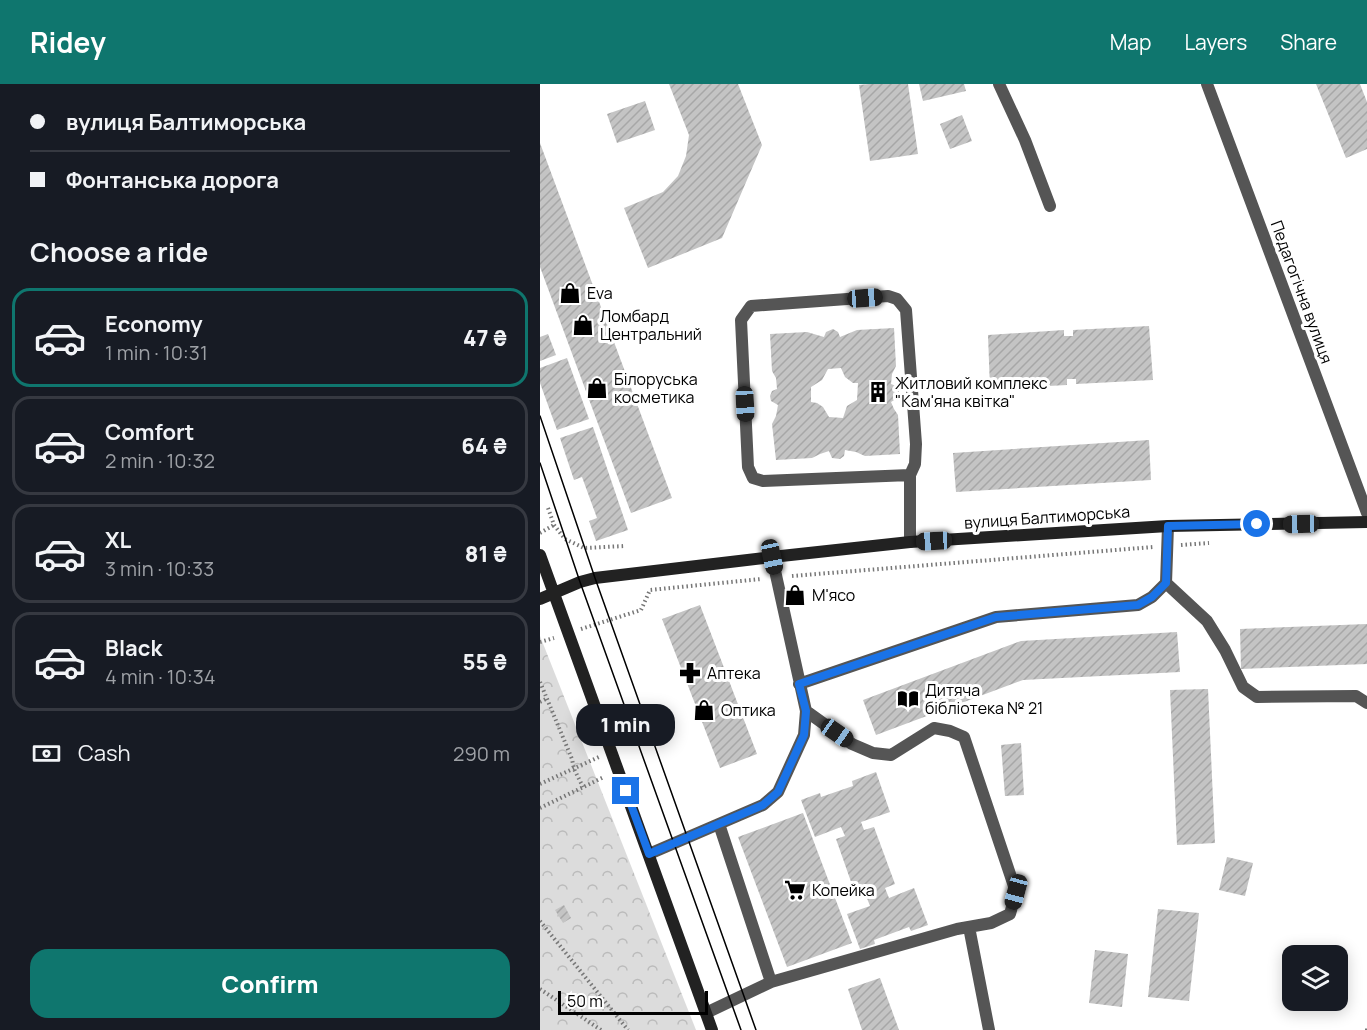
<!DOCTYPE html>
<html lang="en">
<head>
<meta charset="utf-8">
<style>
	:root { --surface:#171b24; --page:#242831; --text:#f1f3f6; --muted:#9ea1a6; --line:#363941; --accent:#0f766e }
	body { margin:0; font-family:Manrope,sans-serif; background:var(--page); color:var(--text); height:100vh; display:flex; flex-direction:column; font-size:22px; white-space:nowrap }
	* { box-sizing:border-box; margin:0 }
	p { font-size:20px; color:var(--muted) }
	.icon { flex:none; width:33px; height:33px; fill:none; stroke:currentColor; stroke-width:2; stroke-linecap:round; stroke-linejoin:round }
	.map { position:relative; flex:1; overflow:hidden }
	.details { display:flex; flex-direction:column; background:var(--surface); width:540px }
	.details>* { flex:none }
	.top-card { display:grid; align-content:center; height:132px; padding:0 30px; background:var(--surface) }
	.tools { position:absolute; left:742px; top:861px; display:grid; gap:12px }
	.tools a { display:grid; place-items:center; width:66px; height:66px; border-radius:12px; background:var(--surface); box-shadow:0 3px 15px #0003; font-size:30px }
	.scale { position:absolute; left:18px; bottom:15px; width:150px; box-sizing:border-box; padding-left:6px; border:3px solid #000; border-top:0; font-size:16px; line-height:21px; white-space:nowrap; color:#000; -webkit-text-stroke:4px #fff; paint-order:stroke }
	.end { position:absolute; width:27px; height:27px; margin:-14px; border:8px solid #1a73e8; background:#fff; box-shadow:0 0 0 3px #fff }
	.from { border-radius:50% }
	.bubble { position:absolute; height:42px; border-radius:18px; background:var(--surface); box-shadow:0 3px 15px #0003; font-size:20px; font-weight:800; line-height:42px; text-align:center }
	.car { position:absolute; width:18px; height:36px; margin:-18px -9px; border-radius:8px; box-shadow:0 0 4px 2px #0007; background:linear-gradient(#222 24%,#8ab4d8 0 40%,#222 0 76%,#8ab4d8 0 86%,#222 0) }
	.top-card b { display:flex; align-items:center; gap:21px; height:57px; font-size:22px }
	.top-card b+b { border-top:2px solid var(--line) }
	.top-card i { width:15px; height:15px; background:var(--text) }
	ul { padding:0; list-style:none }
	li { display:flex; align-items:center; gap:18px; height:99px; margin:0 12px 9px; padding:0 18px; border:3px solid var(--line); border-radius:18px }
	li div { flex:1 }
	li b { display:block; font-size:22px }
	li em { font-style:normal; font-weight:800 }
	li.on { border-color:var(--accent) }
	li>.icon { width:54px; height:54px; stroke-width:1.5 }
	h2 { padding:0 30px; font-size:27px; line-height:72px }
	.pay { display:flex; align-items:center; gap:15px; height:66px; padding:0 30px; font-size:22px }
	.pay p { margin-inline-start:auto }
	.primary-button { display:flex; gap:12px; margin-top:auto; padding:12px 30px }
	.primary-button a { flex:1; height:69px; border-radius:18px; background:var(--accent); color:#fff; font-size:24px; font-weight:800; line-height:69px; text-align:center }
	header { display:flex; align-items:center; gap:36px; box-sizing:border-box; height:84px; padding:0 30px; background:var(--accent); color:#fff }
	header strong { font-size:28px }
	nav { display:flex; gap:33px; margin-inline-start:auto; font-size:21px }
	main { display:flex; flex:1; min-height:0 }
	.map>svg:first-child { display:block }
</style>
</head>
<body>
<header>
<strong>Ridey</strong>
<nav><a>Map</a><a>Layers</a><a>Share</a></nav>
</header>
<main>
<section class="details">
<div class="top-card">
<b><i class="from"></i>вулиця Балтиморська</b>
<b><i></i>Фонтанська дорога</b>
</div>
<h2>Choose a ride</h2>
<ul>
<li class="on"><svg class="icon" aria-label="car" viewBox="0 0 24 24"><path d="M5 17H2v-5l4-1 3-4h7l3 4 3 1v5h-3M9 17h6M6 11h13"/><circle cx="7" cy="17" r="2"/><circle cx="17" cy="17" r="2"/></svg><div><b>Economy</b><p>1 min · 10:31</p></div><em>47 ₴</em></li>
<li><svg class="icon" aria-label="car" viewBox="0 0 24 24"><path d="M5 17H2v-5l4-1 3-4h7l3 4 3 1v5h-3M9 17h6M6 11h13"/><circle cx="7" cy="17" r="2"/><circle cx="17" cy="17" r="2"/></svg><div><b>Comfort</b><p>2 min · 10:32</p></div><em>64 ₴</em></li>
<li><svg class="icon" aria-label="car" viewBox="0 0 24 24"><path d="M5 17H2v-5l4-1 3-4h7l3 4 3 1v5h-3M9 17h6M6 11h13"/><circle cx="7" cy="17" r="2"/><circle cx="17" cy="17" r="2"/></svg><div><b>XL</b><p>3 min · 10:33</p></div><em>81 ₴</em></li>
<li><svg class="icon" aria-label="car" viewBox="0 0 24 24"><path d="M5 17H2v-5l4-1 3-4h7l3 4 3 1v5h-3M9 17h6M6 11h13"/><circle cx="7" cy="17" r="2"/><circle cx="17" cy="17" r="2"/></svg><div><b>Black</b><p>4 min · 10:34</p></div><em>55 ₴</em></li>
</ul>
<div class="pay"><svg class="icon" aria-label="cash" viewBox="0 0 24 24"><path d="M3 7h18v10H3z"/><circle cx="12" cy="12" r="2"/></svg>Cash<p>290 m</p></div>
<div class="primary-button"><a>Confirm</a></div>
</section>
<div class="map">
<svg width="827" height="946" viewBox="0 0 827 946">
	<defs>
		<pattern id="park-crowns" width="20" height="18" patternUnits="userSpaceOnUse" patternTransform="scale(1.5)"><rect width="20" height="18" fill="#dcdcdc"/><path d="M2 6a3 3 0 1 1 6 0M12 15a3 3 0 1 1 6 0" fill="none" stroke="#bbb"/></pattern>
		<pattern id="building-hatch" width="6" height="6" patternUnits="userSpaceOnUse" patternTransform="scale(1.5)"><rect width="6" height="6" fill="#c4c4c4"/><path d="M-1 1l2-2M0 6l6-6M5 7l2-2" fill="none" stroke="#a7a7a7"/></pattern>
	</defs>
	<rect width="100%" height="100%" fill="#fff"/>
	<!-- park -->
	<path fill="url(#park-crowns)" d="M0 552 156 946H0Z"/>
	<!-- building -->
	<path fill="url(#building-hatch)" fill-rule="evenodd" d="M129 0H198L222 61 182 154 108 184 84 124 123 108 138 92 146 72 149 51Z
		M329 0H368L378 70 330 77 319 1Z
		M379 0H424L426 7 383 17Z
		M776 0H820L827 18V65L806 74Z
		M105 17 115 46 77 59 67 30Z
		M422 31 432 57 410 65 400 40Z
		M0 59 132 414 91 429 0 183Z
		M609 242 613 296 536 300V295H527V301L450 305 448 251 524 246V252H533V246Z
		M354 244 356 282 352 290 351 300 356 302 359 307V313L351 318 354 325 358 331 360 370 325 372 316 368 305 366 304 372 300 375 292 374 289 367 280 370 272 374 236 376 232 340 236 332 238 321 231 317 230 312 232 307 237 305 236 294 232 287 230 250 267 248 284 253 286 248 293 245 298 248 300 253 317 246ZM301 284 305 293 313 299H318L317 316 307 322 303 334 289 333 283 323 277 319 271 318V303L282 296 288 285Z
		M8 250 16 271 0 277V253Z
		M27 274 49 335 17 346 0 299V284Z
		M53 343 88 446 56 457 49 437 57 434 42 393 34 396 20 354Z
		M609 356 611 396 416 408 413 369Z
		M160 521 217 670 180 684 122 535Z
		M827 540V580L701 585 700 545Z
		M637 548 640 588 483 596 336 651 323 616 481 557Z
		M668 605 675 759 637 761 630 606Z
		M481 659 484 711 465 712 461 661Z
		M336 688 350 728 321 738 324 746 334 743 355 800 345 804 349 814 374 804 388 841 371 847 369 843 334 856 335 860 320 865 307 830 330 822 325 809 316 812 296 755 305 752 301 743 275 753 261 716 280 709 281 713 313 702 312 697Z
		M263 729 312 859 247 883 198 753Z
		M687 773 713 779 705 812 679 806Z
		M24 821 31 834 23 839 15 826Z
		M618 825 659 829 649 917 608 913Z
		M555 866 588 870 582 923 549 919Z
		M340 894 359 946H322L308 905Z"/>
	<g fill="none" stroke-linecap="round" stroke-linejoin="round">
		<!-- path -->
		<path stroke="#777" stroke-width="4" stroke-dasharray="1.5 3" stroke-linecap="butt" d="M8 424 14 441 25 455 44 464 85 462
			M0 449 14 441
			M641 461 669 459
			M252 492 613 463
			M41 545 101 526 110 506 221 495
			M0 558 14 554
			M0 598 32 675 34 685 43 703
			M0 618 6 615
			M0 700 59 673
			M0 724 64 693
			M0 837 88 946
			M0 905 61 946
			M827 946V943"/>
		<!-- service -->
		<path stroke="#555" stroke-width="12" d="M459 0 485 56 510 122
			M370 458V391L375 380 376 360 366 226 357 215 348 212 211 222 201 236 208 383 213 394 223 397 370 391
			M626 499 667 537 685 566 703 603 717 613 816 612 827 619
			M259 600 456 533 598 521 612 513 626 499 628 442
			M179 740 231 898
			M109 770 223 721 238 708 264 651 266 627 232 473
			M429 843 449 946
			M166 929 231 898 417 845 451 839 470 830 476 808 424 653 410 647 394 644 351 671 333 669 312 660 266 627"/>
		<!-- tertiary -->
		<path stroke="#555" stroke-width="12" d="M667 0 827 429"/>
		<!-- secondary -->
		<path stroke="#222" stroke-width="12" d="M0 471 172 946
			M0 515 40 498 55 494 232 473 370 458 628 442 827 438"/>
		<!-- tram -->
		<path stroke="#000" stroke-width="1.5" d="M0 332 55 494 216 946
			M0 379 40 498 201 946"/>
	</g>
	<g fill="none" stroke-linecap="round" stroke-linejoin="round">
		<!-- route -->
		<path stroke="#1a73e8" stroke-width="8" d="M86 707 109 770 223 721 238 708 264 651 266 627 259 600 456 533 598 521 612 513 626 499 628 442 717 440"/>
	</g>
	<!-- icons -->
	<defs>
		<symbol id="shop-bare" viewBox="-9 -9 18 18"><path d="M-5-2.5h2.3a2.7 3.5 0 0 1 5.4 0H5L5.5 6h-11ZM-1.5-2.5h3a1.5 2.3 0 0 0-3 0Z" fill="#000" stroke="#fff" stroke-width="2.5" paint-order="stroke"/></symbol>
		<symbol id="building-bare" viewBox="-9 -9 18 18"><path d="M-4-6H4V6H1V3H-1V6H-4ZM-2.5-4.3h1.7v1.8h-1.7ZM.8-4.3h1.7v1.8H.8ZM-2.5-1h1.7V.8h-1.7ZM.8-1h1.7V.8H.8Z" fill="#000" stroke="#fff" stroke-width="2.5" paint-order="stroke"/></symbol>
		<symbol id="pharmacy-bare" viewBox="-9 -9 18 18"><path d="M-2-6h4v4h4v4h-4v4h-4v-4h-4v-4h4Z" fill="#000" stroke="#fff" stroke-width="2.5" paint-order="stroke"/></symbol>
		<symbol id="library-bare" viewBox="-9 -9 18 18"><path d="M-6-4Q-3-5.5-.7-3.5V5Q-3 3-6 4ZM6-4Q3-5.5 .7-3.5V5Q3 3 6 4Z" fill="#000" stroke="#fff" stroke-width="2.5" paint-order="stroke"/></symbol>
		<symbol id="supermarket-bare" viewBox="-9 -9 18 18"><path d="M-6-5.5h2.5l.6 2H6L4.5 2H-2.5L-4.4-4H-6ZM-1.5 3.2a1.3 1.3 0 1 0 .1 0ZM3 3.2a1.3 1.3 0 1 0 .1 0Z" fill="#000" stroke="#fff" stroke-width="2.5" paint-order="stroke"/></symbol>
	</defs>
	<g fill-rule="evenodd">
		<use href="#shop-bare" x="15" y="194" width="30" height="30"/>
		<use href="#shop-bare" x="28" y="226" width="30" height="30"/>
		<use href="#shop-bare" x="42" y="289" width="30" height="30"/>
		<use href="#building-bare" x="323" y="293" width="30" height="30"/>
		<use href="#shop-bare" x="240" y="496" width="30" height="30"/>
		<use href="#pharmacy-bare" x="135" y="574" width="30" height="30"/>
		<use href="#library-bare" x="353" y="600" width="30" height="30"/>
		<use href="#shop-bare" x="149" y="611" width="30" height="30"/>
		<use href="#supermarket-bare" x="240" y="791" width="30" height="30"/>
	</g>
	<g text-anchor="middle" stroke-width="6" stroke-linejoin="round" paint-order="stroke">
		<!-- street labels -->
		<g font-size="16" fill="#000" stroke="#fff">
			<text transform="translate(762 208) rotate(70)" y="6">Педагогічна вулиця</text>
			<text transform="translate(507 433) rotate(-4)" y="6">вулиця Балтиморська</text>
		</g>
		<!-- poi labels -->
		<g font-size="16" fill="#000" stroke="#fff" text-anchor="start">
			<text x="47" y="215">Eva</text>
			<text x="60" y="238">Ломбард<tspan x="60" dy="18">Центральний</tspan></text>
			<text x="74" y="301">Білоруська<tspan x="74" dy="18">косметика</tspan></text>
			<text x="355" y="305">Житловий комплекс<tspan x="355" dy="18">"Кам'яна квітка"</tspan></text>
			<text x="272" y="517">М'ясо</text>
			<text x="167" y="595">Аптека</text>
			<text x="385" y="612">Дитяча<tspan x="385" dy="18">бібліотека № 21</tspan></text>
			<text x="181" y="632">Оптика</text>
			<text x="272" y="812">Копейка</text>
		</g>
	</g>
</svg>
<div class="tools">
<a><svg class="icon" aria-label="layers" viewBox="0 0 24 24"><path d="M12 4l9 5-9 5-9-5zM3 14l9 5 9-5"/></svg></a>
</div>
<div class="scale">50 m</div>
<i class="end from" style="left:717px;top:440px"></i>
<i class="end" style="left:86px;top:707px"></i>
<div class="bubble" style="left:36px;top:620px;width:99px">1 min</div>
<i class="car" style="left:325px;top:214px;rotate:86deg"></i>
<i class="car" style="left:205px;top:320px;rotate:177deg"></i>
<i class="car" style="left:761px;top:440px;rotate:269deg"></i>
<i class="car" style="left:394px;top:457px;rotate:267deg"></i>
<i class="car" style="left:232px;top:473px;rotate:168deg"></i>
<i class="car" style="left:297px;top:649px;rotate:125deg"></i>
<i class="car" style="left:476px;top:808px;rotate:195deg"></i>
</div>
</main>
</body>
</html>
